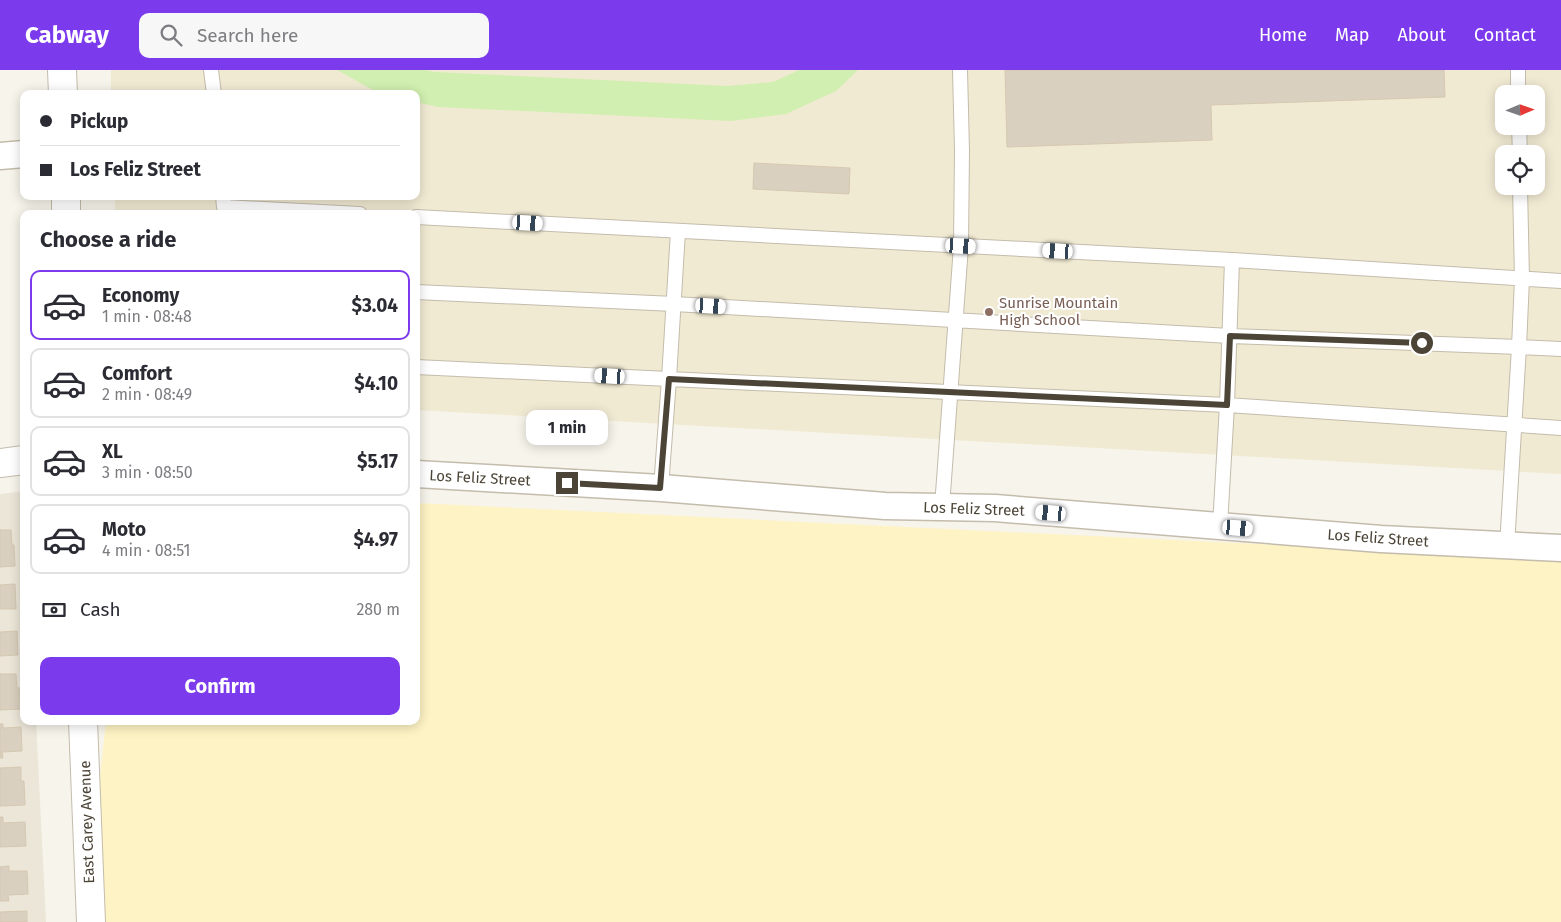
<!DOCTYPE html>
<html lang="en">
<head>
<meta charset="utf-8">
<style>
	:root { --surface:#fff; --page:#f7f7f7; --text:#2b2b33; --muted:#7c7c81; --line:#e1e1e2; --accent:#7c3aed }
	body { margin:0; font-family:"Fira Sans",sans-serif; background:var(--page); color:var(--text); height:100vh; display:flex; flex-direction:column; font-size:19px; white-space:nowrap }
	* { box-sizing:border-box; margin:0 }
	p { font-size:16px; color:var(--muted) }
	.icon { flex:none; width:28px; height:28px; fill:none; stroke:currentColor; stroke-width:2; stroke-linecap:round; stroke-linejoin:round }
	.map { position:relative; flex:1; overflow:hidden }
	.details { position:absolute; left:20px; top:140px; width:400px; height:515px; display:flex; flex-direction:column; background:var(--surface); border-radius:10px; box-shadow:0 2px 12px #0003 }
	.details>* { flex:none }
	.guide { position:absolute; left:20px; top:20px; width:400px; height:110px; border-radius:10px; box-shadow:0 2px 12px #0003; display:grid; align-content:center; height:110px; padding:0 20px; background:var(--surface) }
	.needle { width:32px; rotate:88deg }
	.tools { position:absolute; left:1495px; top:15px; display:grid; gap:10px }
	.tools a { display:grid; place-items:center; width:50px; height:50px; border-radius:10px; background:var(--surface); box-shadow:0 2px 12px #0003; font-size:25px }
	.end { position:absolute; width:22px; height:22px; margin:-11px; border:6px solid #4c4537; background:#fff; box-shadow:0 0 0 2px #fff }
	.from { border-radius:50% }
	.bubble { position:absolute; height:35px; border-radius:10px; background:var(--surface); box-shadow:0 2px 12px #0003; font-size:16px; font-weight:700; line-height:35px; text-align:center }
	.car { position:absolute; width:15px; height:30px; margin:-15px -8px; border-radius:6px; box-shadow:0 0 4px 1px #0007; background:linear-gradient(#fff 24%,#345 0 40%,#fff 0 76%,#345 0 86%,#fff 0) }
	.guide b { display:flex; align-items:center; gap:18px; height:48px; font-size:19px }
	.guide b+b { border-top:1px solid var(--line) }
	.guide i { width:12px; height:12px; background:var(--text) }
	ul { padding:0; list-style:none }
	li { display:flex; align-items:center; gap:15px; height:70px; margin:0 10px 8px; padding:0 10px; border:2px solid var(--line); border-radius:10px }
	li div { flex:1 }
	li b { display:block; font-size:19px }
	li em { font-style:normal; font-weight:700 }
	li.active { border-color:var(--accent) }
	li>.icon { width:45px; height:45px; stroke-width:1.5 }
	h2 { padding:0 20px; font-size:22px; line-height:60px }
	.pay { display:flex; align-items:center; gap:12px; height:55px; padding:0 20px; font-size:19px }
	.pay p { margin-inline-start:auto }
	.cta { display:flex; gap:10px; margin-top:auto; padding:10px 20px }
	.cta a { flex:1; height:58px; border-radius:10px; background:var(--accent); color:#fff; font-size:20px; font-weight:700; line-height:58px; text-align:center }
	header { display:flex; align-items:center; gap:30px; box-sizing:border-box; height:70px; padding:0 25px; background:var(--accent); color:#fff }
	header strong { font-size:24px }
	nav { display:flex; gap:28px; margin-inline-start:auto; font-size:18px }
	.search { width:350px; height:45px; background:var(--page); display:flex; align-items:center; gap:12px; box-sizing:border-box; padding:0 18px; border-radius:10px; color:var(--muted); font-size:19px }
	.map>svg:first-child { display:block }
</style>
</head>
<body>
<header>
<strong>Cabway</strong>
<div class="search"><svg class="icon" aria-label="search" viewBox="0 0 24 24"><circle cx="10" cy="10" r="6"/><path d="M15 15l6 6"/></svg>Search here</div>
<nav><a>Home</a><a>Map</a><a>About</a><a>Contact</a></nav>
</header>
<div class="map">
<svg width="1561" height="852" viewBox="0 0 1561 852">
	<rect width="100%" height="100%" fill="#f7f4eb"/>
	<!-- residential -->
	<path fill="#ebe6d8" d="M24 421V651H36L46 852H0V424Z"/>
	<!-- education -->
	<path fill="#f1ead3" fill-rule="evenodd" d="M111 0H1561V404L416 340V144H115V126H416V24H111ZM1504 24H1536V56H1504ZM1504 84H1536V116H1504Z"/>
	<!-- green -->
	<path fill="#d1efb0" d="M337 0H426L435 2 728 16 773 12 799 0H858L836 21 786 44 731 51 438 37 416 32V24H380Z"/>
	<!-- sand -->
	<path fill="#fef3c4" d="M416 433 1561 489V852H104L97 737 106 651H416Z"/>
	<!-- building -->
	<path fill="#dad0bf" stroke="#d6c8b1" d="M1005 0H1444L1445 27 1211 35 1212 70 1007 77Z
		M754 93 850 98 849 124 753 119Z
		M0 460H11L12 475H14L15 496 0 497Z
		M15 514 16 539H0V515Z
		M17 561 18 585 0 586V562Z
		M0 604H16L17 618H20L21 639 0 640Z
		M0 654H3V658L21 657 22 681 2 682 3 688H0Z
		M21 697V711H24L25 735 0 736V698Z
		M0 747H3V753L25 752 26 776 0 777Z
		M9 796V801H27L28 824 8 825 9 831H0V797Z
		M27 841V852H0V842Z"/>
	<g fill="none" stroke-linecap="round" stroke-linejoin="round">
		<defs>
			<path id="service" d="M211 0 214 24
				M1518 0V24
				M1519 56 1520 84
				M223 126 224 137 360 144
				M416 147 1232 190
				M678 161 669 309 1227 335 1220 456
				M1561 211 1232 190 1227 335 1561 358
				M416 222 674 234 1230 266 1519 277 1522 209 1520 116
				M416 297 669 309 661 418
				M942 437 961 176 962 80 960 0
				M1507 476 1519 277 1561 279"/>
			<path id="minor" d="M0 86 24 84
				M416 404 661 418 885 436 995 438 1381 469 1561 478"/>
			<path id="tertiary" d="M62 0 63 24
				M66 126V144
				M0 393 24 390
				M83 651 91 852"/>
		</defs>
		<!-- service casing -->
		<use href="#service" stroke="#c4bcac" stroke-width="16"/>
		<!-- minor casing -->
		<use href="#minor" stroke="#c4bcac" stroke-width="29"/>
		<!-- tertiary casing -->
		<use href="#tertiary" stroke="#c4bcac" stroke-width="30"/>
		<!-- service -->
		<use href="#service" stroke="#fff" stroke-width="14"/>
		<!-- minor -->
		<use href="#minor" stroke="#fff" stroke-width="26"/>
		<!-- tertiary -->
		<use href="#tertiary" stroke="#fff" stroke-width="28"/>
	</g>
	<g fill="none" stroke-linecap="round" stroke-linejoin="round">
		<!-- route -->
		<path stroke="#4c4537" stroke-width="6" d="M567 413 660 418 669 309 1227 335 1230 266 1422 273"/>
	</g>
	<!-- markers -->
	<circle fill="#8d6e63" stroke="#fff" stroke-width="2" cx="989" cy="242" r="5"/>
	<g text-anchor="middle" stroke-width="4" stroke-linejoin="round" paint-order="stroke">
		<!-- education labels -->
		<g font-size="15" fill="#785e54" stroke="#fff" text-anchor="start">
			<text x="999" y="238">Sunrise Mountain<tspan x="999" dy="17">High School</tspan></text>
		</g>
		<!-- street labels -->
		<g font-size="15" fill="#4c4537" stroke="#fff">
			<text transform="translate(480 408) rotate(3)" y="5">Los Feliz Street</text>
			<text transform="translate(974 439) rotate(2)" y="5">Los Feliz Street</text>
			<text transform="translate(1378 468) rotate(4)" y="5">Los Feliz Street</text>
			<text transform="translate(87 752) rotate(-92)" y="5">East Carey Avenue</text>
		</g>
	</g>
</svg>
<div class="tools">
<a><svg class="needle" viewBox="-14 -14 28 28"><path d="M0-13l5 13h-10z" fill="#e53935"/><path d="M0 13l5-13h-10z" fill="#7c7c81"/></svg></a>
<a><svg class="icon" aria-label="locate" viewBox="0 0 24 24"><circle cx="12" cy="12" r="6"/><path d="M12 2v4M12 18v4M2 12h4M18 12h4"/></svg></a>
</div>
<i class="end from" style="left:1422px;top:273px"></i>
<i class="end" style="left:567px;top:413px"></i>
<div class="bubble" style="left:526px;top:340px;width:82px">1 min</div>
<i class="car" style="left:528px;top:153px;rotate:93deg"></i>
<i class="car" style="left:961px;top:176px;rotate:93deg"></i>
<i class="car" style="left:1058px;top:181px;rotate:273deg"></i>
<i class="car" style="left:711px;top:236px;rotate:93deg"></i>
<i class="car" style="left:610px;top:306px;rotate:273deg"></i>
<i class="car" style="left:1051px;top:443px;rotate:275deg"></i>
<i class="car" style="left:1238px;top:458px;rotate:95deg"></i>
<div class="guide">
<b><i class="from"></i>Pickup</b>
<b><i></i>Los Feliz Street</b>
</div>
<section class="details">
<h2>Choose a ride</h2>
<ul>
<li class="active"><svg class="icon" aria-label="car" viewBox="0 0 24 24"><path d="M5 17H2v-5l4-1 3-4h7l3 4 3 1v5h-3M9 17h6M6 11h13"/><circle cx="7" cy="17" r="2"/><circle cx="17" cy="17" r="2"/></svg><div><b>Economy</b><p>1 min · 08:48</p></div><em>$3.04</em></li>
<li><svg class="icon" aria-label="car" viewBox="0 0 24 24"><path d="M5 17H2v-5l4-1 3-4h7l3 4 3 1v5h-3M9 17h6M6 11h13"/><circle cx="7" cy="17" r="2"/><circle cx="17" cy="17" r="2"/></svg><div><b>Comfort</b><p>2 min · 08:49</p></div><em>$4.10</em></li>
<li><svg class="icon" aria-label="car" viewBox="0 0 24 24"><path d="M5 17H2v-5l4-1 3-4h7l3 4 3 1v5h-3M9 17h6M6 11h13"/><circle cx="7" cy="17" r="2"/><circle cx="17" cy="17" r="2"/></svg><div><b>XL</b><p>3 min · 08:50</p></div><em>$5.17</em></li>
<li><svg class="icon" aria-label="car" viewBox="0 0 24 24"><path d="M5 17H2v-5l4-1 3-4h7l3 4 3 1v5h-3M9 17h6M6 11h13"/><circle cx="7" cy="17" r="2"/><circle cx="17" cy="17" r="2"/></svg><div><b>Moto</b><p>4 min · 08:51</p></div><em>$4.97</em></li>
</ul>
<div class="pay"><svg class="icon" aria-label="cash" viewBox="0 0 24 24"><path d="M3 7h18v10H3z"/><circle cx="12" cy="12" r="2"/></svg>Cash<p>280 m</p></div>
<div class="cta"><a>Confirm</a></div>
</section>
</div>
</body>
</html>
